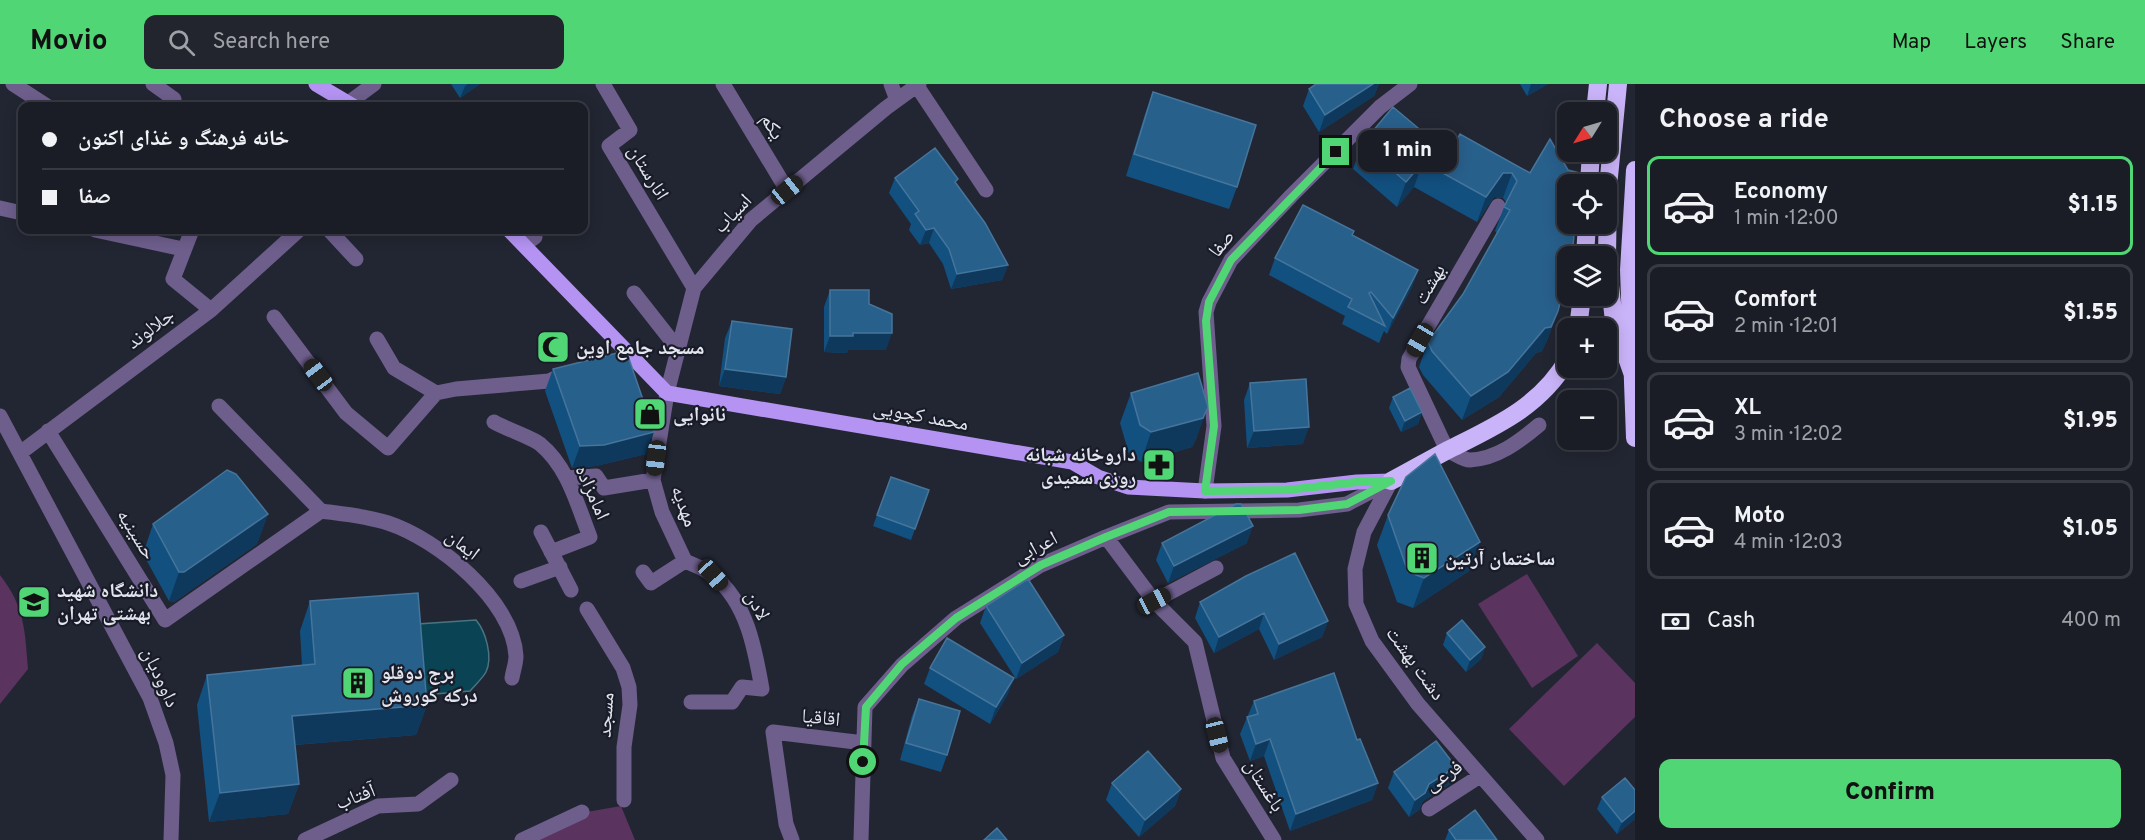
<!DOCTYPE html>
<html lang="en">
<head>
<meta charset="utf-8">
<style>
	:root { --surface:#1a1c26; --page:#23252e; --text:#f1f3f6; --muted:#9fa1a7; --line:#383a43; --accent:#50d674 }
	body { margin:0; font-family:Overpass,"Noto Naskh Arabic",sans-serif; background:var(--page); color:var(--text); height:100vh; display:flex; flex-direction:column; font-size:22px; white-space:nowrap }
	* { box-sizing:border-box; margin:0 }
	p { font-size:20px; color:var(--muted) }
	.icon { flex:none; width:33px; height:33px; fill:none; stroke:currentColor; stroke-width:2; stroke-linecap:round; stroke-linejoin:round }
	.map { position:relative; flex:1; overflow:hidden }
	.panel { display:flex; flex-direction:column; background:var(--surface); width:510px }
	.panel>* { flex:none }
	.banner { position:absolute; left:18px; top:18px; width:570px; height:132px; border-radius:12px; box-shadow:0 3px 15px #0003,0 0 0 2px var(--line); display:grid; align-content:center; height:132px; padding:0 24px; background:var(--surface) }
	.needle { width:39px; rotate:233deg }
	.fabs { position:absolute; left:1557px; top:18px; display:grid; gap:12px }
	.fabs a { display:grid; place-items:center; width:60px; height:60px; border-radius:12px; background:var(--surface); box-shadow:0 3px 15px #0003,0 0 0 2px var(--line); font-size:30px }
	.end { position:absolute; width:27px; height:27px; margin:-14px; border:8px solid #50d674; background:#111; box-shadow:0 0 0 3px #111 }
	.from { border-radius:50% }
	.bubble { position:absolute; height:42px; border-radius:12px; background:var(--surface); box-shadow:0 3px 15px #0003,0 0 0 2px var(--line); font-size:20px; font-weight:800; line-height:42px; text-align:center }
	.car { position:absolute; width:18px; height:36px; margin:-18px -9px; border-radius:8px; box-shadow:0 0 4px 2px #0007; background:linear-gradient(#222 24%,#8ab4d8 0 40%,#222 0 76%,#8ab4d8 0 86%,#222 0) }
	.banner b { display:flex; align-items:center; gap:21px; height:57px; font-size:22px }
	.banner b+b { border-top:2px solid var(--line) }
	.banner i { width:15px; height:15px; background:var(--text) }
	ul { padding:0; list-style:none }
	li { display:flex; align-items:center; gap:18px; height:99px; margin:0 12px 9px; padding:0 12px; border:3px solid var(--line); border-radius:12px }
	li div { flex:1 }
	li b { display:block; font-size:22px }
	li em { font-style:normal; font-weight:800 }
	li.active { border-color:var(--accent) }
	li>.icon { width:54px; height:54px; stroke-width:1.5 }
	h2 { padding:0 24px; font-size:27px; line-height:72px }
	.pay { display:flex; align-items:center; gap:15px; height:66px; padding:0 24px; font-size:22px }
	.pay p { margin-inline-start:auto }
	.action { display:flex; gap:12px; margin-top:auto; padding:12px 24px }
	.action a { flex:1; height:69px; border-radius:12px; background:var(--accent); color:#111; font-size:24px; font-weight:800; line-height:69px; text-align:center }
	header { display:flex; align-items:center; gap:36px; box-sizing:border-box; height:84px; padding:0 30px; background:var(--accent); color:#111 }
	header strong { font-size:28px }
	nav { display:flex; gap:33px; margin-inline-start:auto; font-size:21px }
	.search { width:420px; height:54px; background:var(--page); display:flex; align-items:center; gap:15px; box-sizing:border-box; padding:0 21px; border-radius:12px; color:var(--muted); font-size:22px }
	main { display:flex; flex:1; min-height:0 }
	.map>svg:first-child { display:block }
</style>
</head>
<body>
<header>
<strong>Movio</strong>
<div class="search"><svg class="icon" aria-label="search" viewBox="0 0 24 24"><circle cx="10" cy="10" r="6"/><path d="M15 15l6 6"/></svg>Search here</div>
<nav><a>Map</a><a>Layers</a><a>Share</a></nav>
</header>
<main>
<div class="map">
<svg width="1635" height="756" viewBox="0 0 1635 756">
	<rect width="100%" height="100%" fill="#222632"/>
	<!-- green -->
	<path fill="#5a335e" d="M1527 490 1578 572 1532 604 1478 520Z
		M0 491C25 523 25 547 28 585L0 620Z
		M1597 559 1635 599V633L1564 702 1509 645Z
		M621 722 635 756H528L575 730Z"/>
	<!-- water -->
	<path fill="#094354" stroke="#4a7482" stroke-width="1.5" d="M476 536C486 548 493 573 486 588 482 595 475 601 470 607L423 611 418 540Z"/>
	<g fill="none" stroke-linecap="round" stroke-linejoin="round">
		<!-- minor -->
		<path stroke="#6d5e8c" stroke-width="15" d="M13 0 47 22
			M153 0 174 15
			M603 0 630 46 609 62 694 204
			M723 0 787 106
			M891 0 897 16
			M917 2 986 106
			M347 20 374 0
			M1498 122 1409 275 1408 283 1447 366C1454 369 1463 376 1470 376 1497 375 1520 357 1539 341
			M0 124 22 129
			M95 146 183 165
			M192 146 173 195 211 226
			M329 146 356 175
			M524 161 535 153
			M634 209 678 265
			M274 233 346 329 388 364 436 309 456 305 549 297 566 289
			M377 255 394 284 436 309
			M219 322 321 427
			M0 332 150 614 166 659 173 691 171 756
			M494 338C506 345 531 353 540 360 568 383 577 420 590 453L551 468
			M48 347 165 536 321 427
			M20 369 211 226 299 146
			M567 394 596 392 604 404 653 396
			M1391 397 1364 448 1355 485 1356 520 1372 557 1418 620 1537 756
			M1205 407 1214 342 1206 228 1209 218 1231 176 1291 112 1380 23 1410 0
			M321 427C343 430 366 432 388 439 437 455 513 516 516 572 516 580 513 587 512 594
			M541 448 571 506
			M1106 453 1154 517 1195 558 1223 674 1274 756
			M685 477 662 428 653 396 667 309 694 204 751 136 886 24 919 0
			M685 477C694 481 706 485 714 492 747 519 755 565 762 605L742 603 732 618H691
			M643 488 651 499 685 477
			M521 497 560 483
			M1154 517 1216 484
			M587 525 623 584 629 603 630 621 624 663V716
			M1429 725 1480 692
			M305 756 378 722 418 720 451 696
			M522 756 582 728
			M792 756 786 740 773 648 864 659
			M861 756 865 623 902 581 956 534 1041 481 1106 453 1169 428 1299 426 1347 420 1391 397"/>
		<!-- major -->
		<path stroke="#b493f3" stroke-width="15" d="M316 0 353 22
			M509 146 667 309 1072 378 1098 393 1128 403 1205 407 1287 406 1357 398 1391 397"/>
		<!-- highway -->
		<path stroke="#cab4f9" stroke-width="18" d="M1618 0 1608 103 1607 175 1614 237 1633 291
			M1595 28 1598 0
			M1635 86 1629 186 1635 354
			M1589 100 1591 68
			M1585 172 1587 140
			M1578 244 1582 212
			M1391 397C1410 387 1429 376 1448 366 1496 342 1540 323 1568 275"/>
	</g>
	<!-- wall -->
	<path fill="#125080" d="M451 0H480L460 14Z
		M1316 0H1379L1374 12 1319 48 1303 22 1309 5Z
		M1520 0H1548L1527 12Z
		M1153 8 1237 103 1229 125 1126 92 1145 30Z
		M1362 60 1449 70 1530 89 1549 252 1542 267 1536 269 1499 313 1462 336 1423 291 1419 283 1428 258 1463 210 1497 149 1495 147 1506 118 1503 114 1494 113 1477 138 1414 103 1397 123 1353 85Z
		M895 94 956 99 1008 181 1002 196 951 205 943 180 929 159 920 161 909 146 911 140 889 109Z
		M1354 147 1353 151 1418 186 1412 203 1387 250 1384 247 1379 259 1342 240 1345 232 1269 191 1275 174Z
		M830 206 869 220 886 266H848L847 269 824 268V223Z
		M732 237 786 293 780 310 719 302 725 254Z
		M553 285 646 370 596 382 572 384 545 307Z
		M1250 299 1303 360 1247 364 1244 316Z
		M1131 309 1197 353 1192 363 1141 378 1129 370 1120 339Z
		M1393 313 1422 328 1418 340 1401 348 1389 324Z
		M891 393 929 406 911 456 873 442Z
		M268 430 257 460 174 518 169 517 143 470 153 440Z
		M1388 431 1469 487 1413 524 1397 518 1377 461Z
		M1162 459H1247L1168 499 1156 476Z
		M310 517 427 621 416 651 295 661 299 700 288 730 209 738 197 621 207 591 302 581 300 547Z
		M1200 518 1328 537 1322 553 1274 576 1259 545 1214 569 1195 534Z
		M986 522 1064 551 1058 568 1016 595 980 539Z
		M1447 549 1485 563 1481 575 1466 588 1443 561Z
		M930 584 1008 610 990 640 924 600Z
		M919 615 947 671 941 688 900 676 912 632Z
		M1254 617 1357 656 1378 699 1372 716 1290 747 1264 672 1250 677 1240 650Z
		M1456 683 1450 700 1423 717 1419 726 1409 733 1388 704 1394 688Z
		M1112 699 1181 705 1175 722 1139 753 1106 716Z
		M1635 706V735L1617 750 1597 725 1602 713Z
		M1449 746 1497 756H1445Z"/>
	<!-- shaded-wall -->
	<path fill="#0f395c" d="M468 0H480L460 14 465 2Z
		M1373 0H1379L1374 12 1319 48 1325 31Z
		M1531 0H1548L1527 12Z
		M1423 78 1414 103 1397 123 1406 98Z
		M1503 89H1512L1503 114 1494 113 1477 138 1486 113Z
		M934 144 929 159 920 161 926 146Z
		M1008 181 1002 196 951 205 957 190Z
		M1418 186 1412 203 1387 250 1393 234Z
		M1558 227 1549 252 1542 267 1536 269 1499 313 1462 336 1471 312Z
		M853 249H892L886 266H848L847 269 824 268 830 252Z
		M725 285 786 293 780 310 719 302Z
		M1208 323 1197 353 1192 363 1141 378 1151 348Z
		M1422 328 1418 340 1401 348 1405 337Z
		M1309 343 1303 360 1247 364 1254 347Z
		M654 348 646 370 596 382 572 384 580 362Z
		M268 430 257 460 174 518 169 517 179 488Z
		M1253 442 1247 459 1168 499 1174 482Z
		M1480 458 1469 487 1413 524 1424 494Z
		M1264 529 1259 545 1214 569 1219 553Z
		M1328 537 1322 553 1274 576 1279 560Z
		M1064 551 1058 568 1016 595 1022 579Z
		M1485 563 1481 575 1466 588 1470 576Z
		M1014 594 1008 610 990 640 996 623Z
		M427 621 416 651 281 662 292 632Z
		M1270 655 1264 672 1250 677 1256 660Z
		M1456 683 1450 700 1423 717 1419 726 1409 733 1415 716 1429 700Z
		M1378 699 1372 716 1290 747 1296 730Z
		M299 700 288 730 209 738 220 709Z
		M1181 705 1175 722 1139 753 1145 736Z
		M1635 727V735L1617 750 1622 738Z"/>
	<!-- building -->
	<path fill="#28608c" stroke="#46759b" stroke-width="1.5" d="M1316 0H1373L1325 31 1309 5Z
		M1153 8 1256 41 1237 103 1134 70Z
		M1393 23 1449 70 1460 50 1530 89 1550 55 1568 86 1580 89 1579 100H1568V140H1575L1573 162 1571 172H1568V187L1558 227 1551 243 1545 244 1508 288 1471 312 1432 267 1428 258 1463 210 1510 126 1504 123 1517 97 1512 89H1503L1486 113 1423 78 1406 98 1362 60Z
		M935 64 958 95 955 98 985 139 1008 181 957 190 949 165 934 144 926 146 915 130 919 127 895 94Z
		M1303 121 1354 147 1352 151 1418 186 1393 234 1371 208 1369 209 1385 242 1348 223 1352 215 1275 174Z
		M830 206H869V220L892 230V249H853V252H830Z
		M732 237 792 245 786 293 725 285Z
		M621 268 627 269 654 348 604 361 580 362 553 285Z
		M1198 289 1208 323 1203 334 1151 348 1140 341 1131 309Z
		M1306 295 1309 343 1254 347 1250 299Z
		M1410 304 1422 328 1405 337 1393 313Z
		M1435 370 1480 458 1424 494 1408 488 1388 431 1406 393Z
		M227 386 236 390 268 430 184 488H179L153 440Z
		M891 393 929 406 915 445 877 431Z
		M1236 420H1241L1253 442 1174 482 1162 459Z
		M1295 469 1328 537 1279 560 1264 529 1219 553 1200 518 1246 492Z
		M1028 495 1064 551 1022 579 986 522Z
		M418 509 427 621 292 632 299 700 220 709 207 591 315 580 310 517Z
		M1462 536 1485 563 1470 576 1447 549Z
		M947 554 1014 594 996 623 930 584Z
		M1334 589 1357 656 1360 655 1378 699 1296 730 1270 655 1256 660 1247 633 1258 630 1254 617Z
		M919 615 960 627 947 671 906 659Z
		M1436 657 1456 683 1429 700 1425 709 1415 716 1394 688Z
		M1148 667 1181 705 1145 736 1112 699Z
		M1625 694 1635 706V727L1622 738 1602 713Z
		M1475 726 1497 756H1456L1449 746Z
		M997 744 1007 756H984Z"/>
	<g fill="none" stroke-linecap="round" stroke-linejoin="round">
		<!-- route -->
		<path stroke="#50d674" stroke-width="8" d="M863 678 866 623 902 580 956 534 1041 481 1106 453 1169 428 1299 426 1347 420 1391 397 1357 398 1287 406 1205 407 1214 342 1206 237 1209 218 1231 176 1336 68"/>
	</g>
	<!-- icons -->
	<defs>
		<symbol id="mosque-square" viewBox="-11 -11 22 22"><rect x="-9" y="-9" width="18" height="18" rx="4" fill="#50d674" stroke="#191c28"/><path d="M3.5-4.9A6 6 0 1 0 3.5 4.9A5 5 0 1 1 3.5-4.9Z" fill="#111"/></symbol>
		<symbol id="shop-square" viewBox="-11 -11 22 22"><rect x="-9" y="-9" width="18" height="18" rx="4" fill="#50d674" stroke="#191c28"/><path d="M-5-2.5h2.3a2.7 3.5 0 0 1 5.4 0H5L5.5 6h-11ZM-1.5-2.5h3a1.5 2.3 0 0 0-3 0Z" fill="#111"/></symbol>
		<symbol id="pharmacy-square" viewBox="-11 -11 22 22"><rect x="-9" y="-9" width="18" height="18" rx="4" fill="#50d674" stroke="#191c28"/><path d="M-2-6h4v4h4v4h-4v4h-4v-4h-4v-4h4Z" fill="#111"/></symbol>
		<symbol id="building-square" viewBox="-11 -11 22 22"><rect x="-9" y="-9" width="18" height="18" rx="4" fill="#50d674" stroke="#191c28"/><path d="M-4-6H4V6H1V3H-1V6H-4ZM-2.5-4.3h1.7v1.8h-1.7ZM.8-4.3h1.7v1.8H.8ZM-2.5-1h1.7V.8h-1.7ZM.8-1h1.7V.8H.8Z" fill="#111"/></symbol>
		<symbol id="university-square" viewBox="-11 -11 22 22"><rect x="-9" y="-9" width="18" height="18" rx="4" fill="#50d674" stroke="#191c28"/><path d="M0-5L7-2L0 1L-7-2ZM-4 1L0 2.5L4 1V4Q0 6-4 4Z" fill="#111"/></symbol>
	</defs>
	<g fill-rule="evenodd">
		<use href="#mosque-square" x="534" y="244" width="38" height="38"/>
		<use href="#shop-square" x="631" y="311" width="38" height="38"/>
		<use href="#pharmacy-square" x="1140" y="362" width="38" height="38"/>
		<use href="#building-square" x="1403" y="455" width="38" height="38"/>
		<use href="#university-square" x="15" y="499" width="38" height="38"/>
		<use href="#building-square" x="339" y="580" width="38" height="38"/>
	</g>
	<g text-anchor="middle" stroke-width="4.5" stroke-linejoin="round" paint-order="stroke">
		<!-- street labels -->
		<g font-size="20" fill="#e3e6ee" stroke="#191c28">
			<text transform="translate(773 42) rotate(59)" y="7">یکم</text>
			<text transform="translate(649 88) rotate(59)" y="7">انارستان</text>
			<text transform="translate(732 129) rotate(-46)" y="7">اسیاب</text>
			<text transform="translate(1221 159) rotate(-51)" y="7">صفا</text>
			<text transform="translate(1429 200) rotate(-60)" y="7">بهشت</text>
			<text transform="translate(150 244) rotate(-37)" y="7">جلالوند</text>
			<text transform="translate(921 331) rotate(10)" y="7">محمد کچویی</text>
			<text transform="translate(593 408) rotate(66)" y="7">امامزاده</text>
			<text transform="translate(685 422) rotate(70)" y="7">مهدیه</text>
			<text transform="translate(137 450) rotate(58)" y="7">حسینیه</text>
			<text transform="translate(463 460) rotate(38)" y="7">ایمان</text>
			<text transform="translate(1035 463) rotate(-28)" y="7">اعرابی</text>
			<text transform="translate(758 521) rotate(63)" y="7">لادن</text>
			<text transform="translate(1416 579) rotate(54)" y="7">دشت بهشت</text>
			<text transform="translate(161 593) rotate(65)" y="7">داوودیان</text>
			<text transform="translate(605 631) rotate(-86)" y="7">مسجد</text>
			<text transform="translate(821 633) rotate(6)" y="7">اقاقیا</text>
			<text transform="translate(1443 691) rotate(-33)" y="7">فرعی</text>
			<text transform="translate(1265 701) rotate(58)" y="7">باغستان</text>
			<text transform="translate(355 712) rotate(-21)" y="7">آفتاب</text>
		</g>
		<!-- poi labels -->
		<g font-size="20" font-weight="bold" fill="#e3e6ee" stroke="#191c28" text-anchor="start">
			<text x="576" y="270">مسجد جامع اوین</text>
			<text x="673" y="337">نانوایی</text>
			<text x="1136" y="377" text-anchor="end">داروخانه شبانه<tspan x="1136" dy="23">روزی سعیدی</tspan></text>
			<text x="1445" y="481">ساختمان آرتین</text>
			<text x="57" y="513">دانشگاه شهید<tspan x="57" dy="23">بهشتی تهران</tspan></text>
			<text x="381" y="595">برج دوقلو<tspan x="381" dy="23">درکه کوروش</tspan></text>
		</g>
	</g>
</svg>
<div class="fabs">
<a><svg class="needle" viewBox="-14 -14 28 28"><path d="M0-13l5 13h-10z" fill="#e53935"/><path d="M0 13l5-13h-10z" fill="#9fa1a7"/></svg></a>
<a><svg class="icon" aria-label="locate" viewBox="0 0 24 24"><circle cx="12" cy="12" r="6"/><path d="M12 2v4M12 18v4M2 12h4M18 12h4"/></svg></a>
<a><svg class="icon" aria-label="layers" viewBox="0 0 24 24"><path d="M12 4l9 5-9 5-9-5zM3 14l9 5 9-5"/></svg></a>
<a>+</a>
<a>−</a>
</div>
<i class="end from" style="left:863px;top:678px"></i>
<i class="end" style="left:1336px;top:68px"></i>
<div class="bubble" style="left:1358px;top:46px;width:99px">1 min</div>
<i class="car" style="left:787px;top:106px;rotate:51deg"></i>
<i class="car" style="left:1420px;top:256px;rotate:210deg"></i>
<i class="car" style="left:318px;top:291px;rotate:323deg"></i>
<i class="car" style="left:656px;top:374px;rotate:187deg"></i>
<i class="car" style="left:713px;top:491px;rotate:138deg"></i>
<i class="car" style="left:1154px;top:517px;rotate:62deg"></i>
<i class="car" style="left:1217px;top:651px;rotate:166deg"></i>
<div class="banner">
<b><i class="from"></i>خانه فرهنگ و غذای اکنون</b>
<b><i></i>صفا</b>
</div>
</div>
<section class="panel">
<h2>Choose a ride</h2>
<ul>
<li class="active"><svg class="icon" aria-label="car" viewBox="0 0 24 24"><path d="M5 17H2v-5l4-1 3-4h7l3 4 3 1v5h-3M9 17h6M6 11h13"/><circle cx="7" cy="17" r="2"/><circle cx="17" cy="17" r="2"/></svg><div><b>Economy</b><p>1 min · 12:00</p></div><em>$1.15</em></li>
<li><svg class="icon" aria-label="car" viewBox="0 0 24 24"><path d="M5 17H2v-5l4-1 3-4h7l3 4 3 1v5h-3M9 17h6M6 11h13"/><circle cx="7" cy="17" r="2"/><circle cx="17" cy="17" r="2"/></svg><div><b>Comfort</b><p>2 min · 12:01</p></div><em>$1.55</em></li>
<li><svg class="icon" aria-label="car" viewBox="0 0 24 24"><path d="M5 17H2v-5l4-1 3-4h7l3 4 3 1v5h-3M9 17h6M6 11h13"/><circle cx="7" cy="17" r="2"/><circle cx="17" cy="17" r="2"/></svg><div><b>XL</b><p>3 min · 12:02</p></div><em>$1.95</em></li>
<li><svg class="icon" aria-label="car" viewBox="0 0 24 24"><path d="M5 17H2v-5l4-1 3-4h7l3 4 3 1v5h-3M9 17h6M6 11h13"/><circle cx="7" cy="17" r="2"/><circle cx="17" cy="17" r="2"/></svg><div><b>Moto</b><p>4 min · 12:03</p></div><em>$1.05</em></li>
</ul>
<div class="pay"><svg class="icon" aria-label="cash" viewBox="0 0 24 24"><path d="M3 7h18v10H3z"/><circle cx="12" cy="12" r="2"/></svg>Cash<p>400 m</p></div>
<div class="action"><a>Confirm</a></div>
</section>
</main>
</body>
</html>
